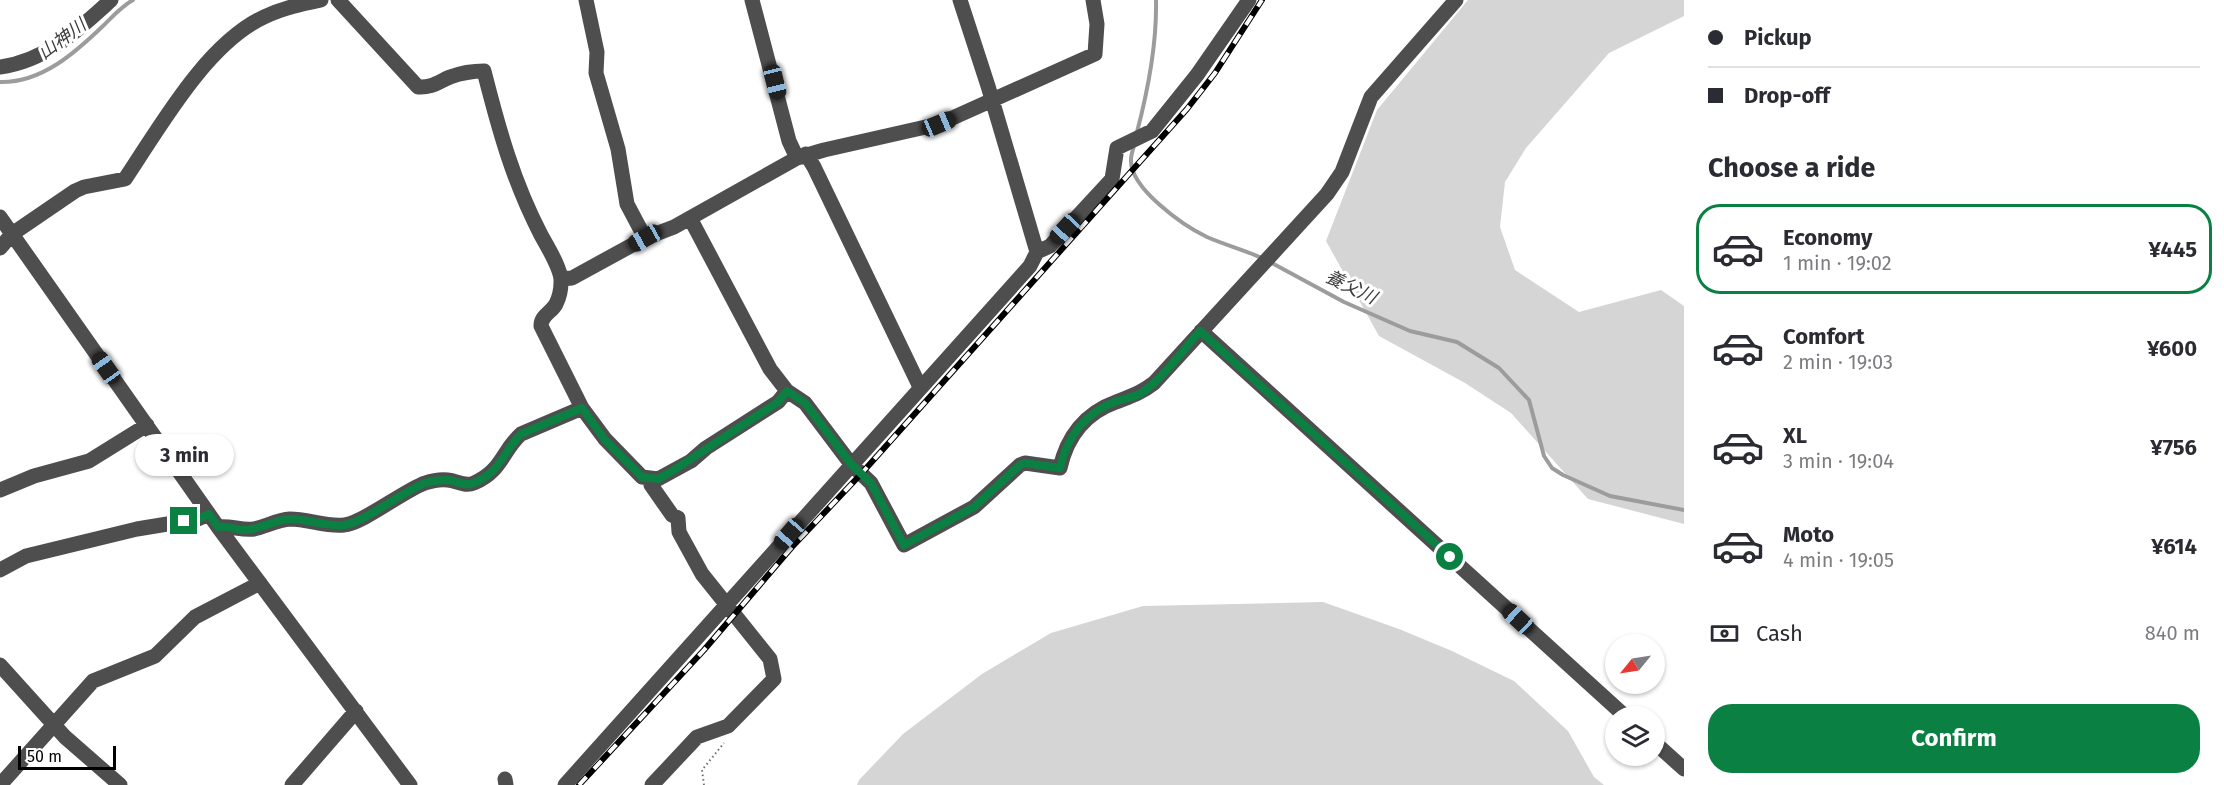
<!DOCTYPE html>
<html lang="en">
<head>
<meta charset="utf-8">
<style>
	:root { --surface:#fff; --page:#f2f2f3; --text:#2b2b33; --muted:#7c7c81; --line:#e1e1e2; --accent:#0b8043 }
	body { margin:0; font-family:"Fira Sans","Noto Sans JP",sans-serif; background:var(--page); color:var(--text); height:100vh; display:flex; flex-direction:column; font-size:22px; white-space:nowrap }
	* { box-sizing:border-box; margin:0 }
	p { font-size:20px; color:var(--muted) }
	.icon { flex:none; width:33px; height:33px; fill:none; stroke:currentColor; stroke-width:2; stroke-linecap:round; stroke-linejoin:round }
	.map { position:relative; flex:1; overflow:hidden }
	.sheet { display:flex; flex-direction:column; background:var(--surface); width:540px }
	.sheet>* { flex:none }
	.banner { display:grid; align-content:center; height:132px; padding:0 24px; background:var(--surface) }
	.needle { width:39px; rotate:240deg }
	.fabs { position:absolute; left:1605px; top:634px; display:grid; gap:12px }
	.fabs a { display:grid; place-items:center; width:60px; height:60px; border-radius:50%; background:var(--surface); box-shadow:0 2px 4px #0004; font-size:30px }
	.scale { position:absolute; left:18px; bottom:15px; width:98px; box-sizing:border-box; padding-left:6px; border:3px solid #000; border-top:0; font-size:16px; line-height:21px; white-space:nowrap; color:#000; -webkit-text-stroke:4px #fff; paint-order:stroke }
	.end { position:absolute; width:27px; height:27px; margin:-14px; border:8px solid #0b8043; background:#fff; box-shadow:0 0 0 3px #fff }
	.from { border-radius:50% }
	.bubble { position:absolute; height:42px; border-radius:21px; background:var(--surface); box-shadow:0 2px 4px #0004; font-size:20px; font-weight:700; line-height:42px; text-align:center }
	.car { position:absolute; width:18px; height:36px; margin:-18px -9px; border-radius:8px; box-shadow:0 0 4px 2px #0007; background:linear-gradient(#222 24%,#8ab4d8 0 40%,#222 0 76%,#8ab4d8 0 86%,#222 0) }
	.banner b { display:flex; align-items:center; gap:21px; height:57px; font-size:22px }
	.banner b+b { border-top:2px solid var(--line) }
	.banner i { width:15px; height:15px; background:var(--text) }
	ul { padding:0; list-style:none }
	li { display:flex; align-items:center; gap:18px; height:90px; margin:0 12px 9px; padding:0 12px; border:3px solid transparent; border-radius:24px }
	li div { flex:1 }
	li b { display:block; font-size:22px }
	li em { font-style:normal; font-weight:700 }
	li.active { border-color:var(--accent) }
	li>.icon { width:54px; height:54px; stroke-width:1.5 }
	h2 { padding:0 24px; font-size:27px; line-height:72px }
	.pay { display:flex; align-items:center; gap:15px; height:66px; padding:0 24px; font-size:22px }
	.pay p { margin-inline-start:auto }
	.primary-button { display:flex; gap:12px; margin-top:auto; padding:12px 24px }
	.primary-button a { flex:1; height:69px; border-radius:24px; background:var(--accent); color:#fff; font-size:24px; font-weight:700; line-height:69px; text-align:center }
	main { display:flex; flex:1; min-height:0 }
	.map>svg:first-child { display:block }
</style>
</head>
<body>
<main>
<div class="map">
<svg width="1684" height="785" viewBox="0 0 1684 785">
	<rect width="100%" height="100%" fill="#fff"/>
	<!-- green -->
	<path fill="#d5d5d5" d="M1468 0H1684V16L1609 53 1526 148 1505 182 1500 227 1515 270 1579 312 1661 290 1684 306V524L1588 499 1511 413 1465 383 1379 336 1326 241 1377 110Z
		M1323 602 1399 629 1452 651 1514 681 1568 731 1594 777 1604 785H857L859 780 903 734 982 674 1051 633 1143 606Z"/>
	<g fill="none" stroke-linecap="round" stroke-linejoin="round">
		<!-- stream -->
		<path stroke="#9c9c9c" stroke-width="4" d="M0 82C42 83 76 52 104 25 113 16 122 6 133 0
			M1137 132C1148 90 1157 44 1156 0
			M1134 145C1133 150 1131 155 1131 159 1129 188 1184 226 1207 237 1225 245 1245 250 1264 259
			M1270 262 1344 302 1410 331 1457 342 1499 368 1529 400 1544 456 1552 468 1563 475 1610 496 1684 510"/>
		<!-- path -->
		<path stroke="#707070" stroke-width="2" stroke-dasharray="1.5 3" stroke-linecap="butt" d="M704 785 702 770 724 743"/>
		<!-- minor -->
		<path stroke="#4e4e4e" stroke-width="15" d="M338 0 418 87C432 88 438 82 450 77 461 73 473 71 484 71 499 130 513 181 541 235 547 246 562 270 561 282 561 288 559 298 556 304 551 313 541 315 541 326L582 408 605 439 642 477 658 479 691 461 706 448 778 402 787 391
			M586 0 597 52 596 73 618 149 627 204 645 238
			M752 0 789 141 797 158
			M0 67C46 61 78 30 111 0
			M806 154 814 167 920 387
			M0 217 218 527 410 785
			M690 218 770 369 787 391 805 403 851 464 871 483 904 545 974 507 1020 465 1025 463 1060 468C1067 437 1085 413 1116 402 1131 396 1141 393 1154 383L1327 194 1342 172 1371 97 1456 0
			M0 248 12 234 75 191 84 187 125 179C160 127 206 44 264 17 283 8 302 4 321 0
			M1037 252 1050 246 1112 179 1117 148 1152 131 1197 75 1249 0
			M561 279 572 278 645 238 674 227 797 158 824 150 939 124 1095 54 1097 24 1093 0
			M1201 331 1626 717
			M650 480 651 485 672 515 678 518 679 532 702 574 770 659 774 679 728 726 697 737 652 785
			M0 490 34 476 89 461 147 425
			M218 527C230 525 242 531 254 529 267 526 277 520 290 519 308 519 326 527 344 525 362 524 403 491 425 483 431 481 441 479 448 480 457 481 465 487 474 483 502 471 502 451 521 434L582 408
			M0 570 26 556 137 529 198 519 209 514
			M0 665 65 737 120 785
			M1654 742 1684 769
			M505 779 506 785
			M0 785 93 681 155 656 195 617 260 583
			M292 785 356 711
			M565 785 1030 266 1037 252 988 86 960 0"/>
		<defs>
			<path id="rail" d="M579 785 704 650 792 547 861 474 1187 109 1215 73 1262 0"/>
		</defs>
		<!-- rail casing -->
		<use href="#rail" stroke="#000" stroke-width="6"/>
		<!-- rail -->
		<use href="#rail" stroke="#fff" stroke-width="4" stroke-dasharray="11" stroke-linecap="butt"/>
	</g>
	<g fill="none" stroke-linecap="round" stroke-linejoin="round">
		<!-- route -->
		<path stroke="#0b8043" stroke-width="8" d="M184 521 198 519 209 514 218 527C228 525 236 530 245 530 261 529 274 520 290 519 308 519 326 527 344 525 361 524 404 491 425 483 431 481 441 480 448 480 457 481 465 487 474 483 502 471 503 451 521 434L582 408 605 440 642 477 658 479 674 470 778 402 787 391 805 403 851 464 871 483 904 545 974 507 1020 465 1025 463 1060 468C1067 436 1086 412 1117 401 1126 398 1136 397 1143 392 1164 377 1183 350 1200 331L1450 557"/>
	</g>
	<g text-anchor="middle" stroke-width="6" stroke-linejoin="round" paint-order="stroke">
		<!-- water labels -->
		<g font-size="18" font-style="italic" fill="#3d3d3d" stroke="#fff">
			<text transform="translate(62 39) rotate(-37)" y="6">山神川</text>
			<text transform="translate(1351 287) rotate(26)" y="6">養父川</text>
		</g>
	</g>
</svg>
<div class="fabs">
<a><svg class="needle" viewBox="-14 -14 28 28"><path d="M0-13l5 13h-10z" fill="#e53935"/><path d="M0 13l5-13h-10z" fill="#7c7c81"/></svg></a>
<a><svg class="icon" aria-label="layers" viewBox="0 0 24 24"><path d="M12 4l9 5-9 5-9-5zM3 14l9 5 9-5"/></svg></a>
</div>
<div class="scale">50 m</div>
<i class="end from" style="left:1450px;top:557px"></i>
<i class="end" style="left:184px;top:521px"></i>
<div class="bubble" style="left:135px;top:434px;width:99px">3 min</div>
<i class="car" style="left:775px;top:82px;rotate:166deg"></i>
<i class="car" style="left:939px;top:124px;rotate:67deg"></i>
<i class="car" style="left:1065px;top:229px;rotate:223deg"></i>
<i class="car" style="left:645px;top:238px;rotate:241deg"></i>
<i class="car" style="left:106px;top:368px;rotate:325deg"></i>
<i class="car" style="left:789px;top:534px;rotate:221deg"></i>
<i class="car" style="left:1518px;top:619px;rotate:313deg"></i>
</div>
<section class="sheet">
<div class="banner">
<b><i class="from"></i>Pickup</b>
<b><i></i>Drop-off</b>
</div>
<h2>Choose a ride</h2>
<ul>
<li class="active"><svg class="icon" aria-label="car" viewBox="0 0 24 24"><path d="M5 17H2v-5l4-1 3-4h7l3 4 3 1v5h-3M9 17h6M6 11h13"/><circle cx="7" cy="17" r="2"/><circle cx="17" cy="17" r="2"/></svg><div><b>Economy</b><p>1 min · 19:02</p></div><em>¥445</em></li>
<li><svg class="icon" aria-label="car" viewBox="0 0 24 24"><path d="M5 17H2v-5l4-1 3-4h7l3 4 3 1v5h-3M9 17h6M6 11h13"/><circle cx="7" cy="17" r="2"/><circle cx="17" cy="17" r="2"/></svg><div><b>Comfort</b><p>2 min · 19:03</p></div><em>¥600</em></li>
<li><svg class="icon" aria-label="car" viewBox="0 0 24 24"><path d="M5 17H2v-5l4-1 3-4h7l3 4 3 1v5h-3M9 17h6M6 11h13"/><circle cx="7" cy="17" r="2"/><circle cx="17" cy="17" r="2"/></svg><div><b>XL</b><p>3 min · 19:04</p></div><em>¥756</em></li>
<li><svg class="icon" aria-label="car" viewBox="0 0 24 24"><path d="M5 17H2v-5l4-1 3-4h7l3 4 3 1v5h-3M9 17h6M6 11h13"/><circle cx="7" cy="17" r="2"/><circle cx="17" cy="17" r="2"/></svg><div><b>Moto</b><p>4 min · 19:05</p></div><em>¥614</em></li>
</ul>
<div class="pay"><svg class="icon" aria-label="cash" viewBox="0 0 24 24"><path d="M3 7h18v10H3z"/><circle cx="12" cy="12" r="2"/></svg>Cash<p>840 m</p></div>
<div class="primary-button"><a>Confirm</a></div>
</section>
</main>
</body>
</html>
